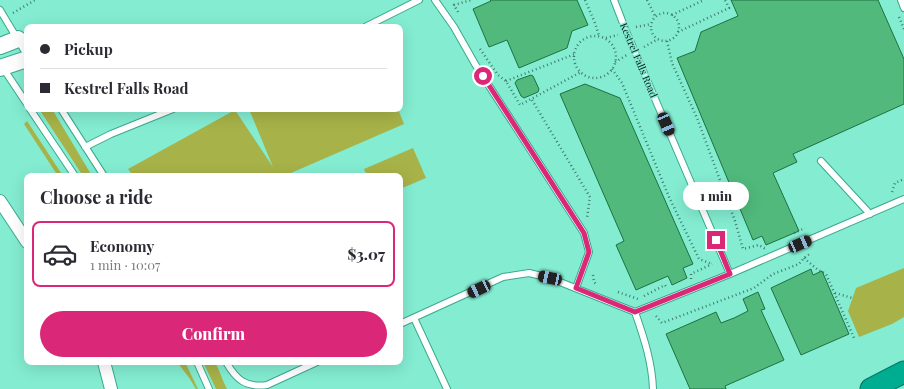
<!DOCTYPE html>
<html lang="en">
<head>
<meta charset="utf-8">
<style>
	:root { --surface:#fff; --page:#f2f2f3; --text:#2b2b33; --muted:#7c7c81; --line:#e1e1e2; --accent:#db2777 }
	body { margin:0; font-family:"Playfair Display",serif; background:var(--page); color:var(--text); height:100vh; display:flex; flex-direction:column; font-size:15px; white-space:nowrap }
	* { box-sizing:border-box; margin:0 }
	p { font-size:13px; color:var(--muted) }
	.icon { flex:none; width:22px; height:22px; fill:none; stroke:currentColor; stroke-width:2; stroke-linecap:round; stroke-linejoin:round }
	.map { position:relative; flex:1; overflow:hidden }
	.panel { position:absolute; left:24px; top:173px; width:379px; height:192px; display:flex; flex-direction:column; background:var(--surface); border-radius:8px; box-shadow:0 4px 16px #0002 }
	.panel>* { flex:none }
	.banner { position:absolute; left:24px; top:24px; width:379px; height:88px; border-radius:8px; box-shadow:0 4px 16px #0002; display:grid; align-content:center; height:88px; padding:0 16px; background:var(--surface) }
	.end { position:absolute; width:18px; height:18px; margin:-9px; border:5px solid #db2777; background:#fff; box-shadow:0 0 0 2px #fff }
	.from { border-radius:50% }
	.bubble { position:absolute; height:28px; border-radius:14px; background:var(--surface); box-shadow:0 4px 16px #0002; font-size:13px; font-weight:800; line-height:28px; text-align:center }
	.car { position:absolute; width:12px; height:24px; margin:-12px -6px; border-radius:5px; box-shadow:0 0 3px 1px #0007; background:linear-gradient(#222 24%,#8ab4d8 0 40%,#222 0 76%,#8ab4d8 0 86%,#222 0) }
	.banner b { display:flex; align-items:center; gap:14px; height:38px; font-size:15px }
	.banner b+b { border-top:1px solid var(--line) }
	.banner i { width:10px; height:10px; background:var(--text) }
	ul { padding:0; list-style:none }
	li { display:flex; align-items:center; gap:12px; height:66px; margin:0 8px 6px; padding:0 8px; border:2px solid transparent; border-radius:8px }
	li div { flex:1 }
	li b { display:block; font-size:15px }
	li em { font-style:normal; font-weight:800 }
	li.active { border-color:var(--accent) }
	li>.icon { width:36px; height:36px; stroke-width:1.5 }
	h2 { padding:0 16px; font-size:18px; line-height:48px }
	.primary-button { display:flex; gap:8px; margin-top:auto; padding:8px 16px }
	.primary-button a { flex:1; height:46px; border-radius:24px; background:var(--accent); color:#fff; font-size:16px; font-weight:800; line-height:46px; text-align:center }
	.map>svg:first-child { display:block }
</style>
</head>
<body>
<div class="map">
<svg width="904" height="389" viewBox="0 0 904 389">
	<rect width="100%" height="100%" fill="#83ecd1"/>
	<!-- green -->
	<path fill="#a7b248" d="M39 109H52L92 176H83Z
		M249 109H398L404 124 284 176H133L128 169 235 110 273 167Z
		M27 121 63 176H58L24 124Z
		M413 148 426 178 400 189V176H367L364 169Z
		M904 268V317L892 324 859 337 848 311 856 288Z
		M177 362H185L198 389H196L190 379Z
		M203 362H215C220 371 222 380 227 389H216Z"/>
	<!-- building -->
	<path fill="#50b97b" stroke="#1e7143" d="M490 0H577L588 25 572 31 567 48 519 68 507 40 489 47 473 9 491 1Z
		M731 0H878L904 59V104L793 154 797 162 773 173 799 231 766 245 762 236 753 240 677 58 695 51 701 32 738 16Z
		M531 75 533 76 539 89 538 92 524 98 521 96 515 83 517 80Z
		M585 84 620 98 693 264 683 268 687 278 672 285 668 276 636 290 616 245 624 241 560 94Z
		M811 269 813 275 822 271 849 334 801 355 771 288Z
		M758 292 765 309 761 310 784 360 725 386 726 389H690L666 334 716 312 721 323 734 318 748 311 743 299Z"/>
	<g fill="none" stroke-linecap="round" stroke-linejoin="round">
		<defs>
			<path id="lane" d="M435 0 454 27 475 64 584 233 589 252 576 288
				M614 0 626 31 730 274
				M901 0 904 8
				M0 10 27 55
				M365 27 419 0
				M3 68 27 104
				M30 109 75 176
				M61 109 104 176
				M85 147 111 134 173 109
				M821 161 870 214
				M635 312C644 338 652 362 653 389
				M414 318 447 389
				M400 324 503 277 529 273 550 278 635 312 730 274 904 199
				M197 362 209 389
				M226 362C236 379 245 388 267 385L317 362"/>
			<path id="street" d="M0 201 27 242
				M104 362 111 389"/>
			<path id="secondary" d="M0 46 18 39
				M0 68 27 59"/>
			<path id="highway" d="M871 389 904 372"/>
		</defs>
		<!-- lane casing -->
		<use href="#lane" stroke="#3aa98f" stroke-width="8"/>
		<!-- street casing -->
		<use href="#street" stroke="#3aa98f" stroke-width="14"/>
		<!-- secondary casing -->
		<use href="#secondary" stroke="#3aa98f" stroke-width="18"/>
		<!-- highway casing -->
		<use href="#highway" stroke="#007864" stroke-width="23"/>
		<!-- path -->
		<path stroke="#407d6e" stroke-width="2.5" stroke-dasharray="1 3" stroke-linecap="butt" d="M585 0 595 23 599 36
			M647 0 655 16
			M458 12 454 5 471 0
			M651 27a14 14 0 1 1 28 0a14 14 0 1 1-28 0Z
			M13 13 35 0
			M672 15 704 0
			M899 17 904 29
			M636 27 651 24
			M678 32 729 8 725 0
			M574 57a21 21 0 1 1 42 0a21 21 0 1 1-42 0Z
			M606 38 618 35
			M667 41 672 63 697 118 735 221 743 249 759 245 764 248H765
			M644 47 658 39
			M480 49 498 75 506 81 520 105 581 72
			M615 62 627 55
			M612 69 622 83 669 197 699 259 712 264
			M506 81 575 54
			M532 100 590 197 587 218
			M892 192 895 183 904 179
			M794 233 805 228
			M804 258 818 270 826 274 854 338
			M593 275 594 282 596 284
			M691 279V274L712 264
			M618 292 638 299
			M835 293 852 298
			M644 296 665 285 667 288
			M656 316 662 323 754 288 773 274 799 264 804 258 811 253"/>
		<!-- lane -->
		<use href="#lane" stroke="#fff" stroke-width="6"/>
		<!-- street -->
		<use href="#street" stroke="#fff" stroke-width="12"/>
		<!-- secondary -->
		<use href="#secondary" stroke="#fff" stroke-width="16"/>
		<!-- highway -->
		<use href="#highway" stroke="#00ad90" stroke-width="21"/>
	</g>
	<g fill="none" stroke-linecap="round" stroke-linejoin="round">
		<!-- route -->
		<path stroke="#db2777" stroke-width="5" d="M483 76 584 233 589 252 576 288 635 312 730 274 716 240"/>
	</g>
	<g text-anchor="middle" stroke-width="3" stroke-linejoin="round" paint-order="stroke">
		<!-- street labels -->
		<g font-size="10" fill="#011611" stroke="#83ecd1">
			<text transform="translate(639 60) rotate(67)" y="4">Kestrel Falls Road</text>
		</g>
	</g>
</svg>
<i class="end from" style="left:483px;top:76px"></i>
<i class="end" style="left:716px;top:240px"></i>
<div class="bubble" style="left:683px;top:182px;width:66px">1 min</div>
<i class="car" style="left:666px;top:124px;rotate:157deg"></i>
<i class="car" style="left:800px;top:244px;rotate:67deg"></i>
<i class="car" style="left:550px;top:278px;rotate:282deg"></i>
<i class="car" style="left:479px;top:289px;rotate:245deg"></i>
<div class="banner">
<b><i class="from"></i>Pickup</b>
<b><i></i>Kestrel Falls Road</b>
</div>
<section class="panel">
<h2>Choose a ride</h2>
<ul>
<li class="active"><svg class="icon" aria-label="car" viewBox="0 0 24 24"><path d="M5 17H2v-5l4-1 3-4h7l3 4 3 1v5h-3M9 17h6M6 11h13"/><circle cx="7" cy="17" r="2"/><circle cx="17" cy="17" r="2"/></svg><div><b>Economy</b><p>1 min · 10:07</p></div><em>$3.07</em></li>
</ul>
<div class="primary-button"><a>Confirm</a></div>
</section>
</div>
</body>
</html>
